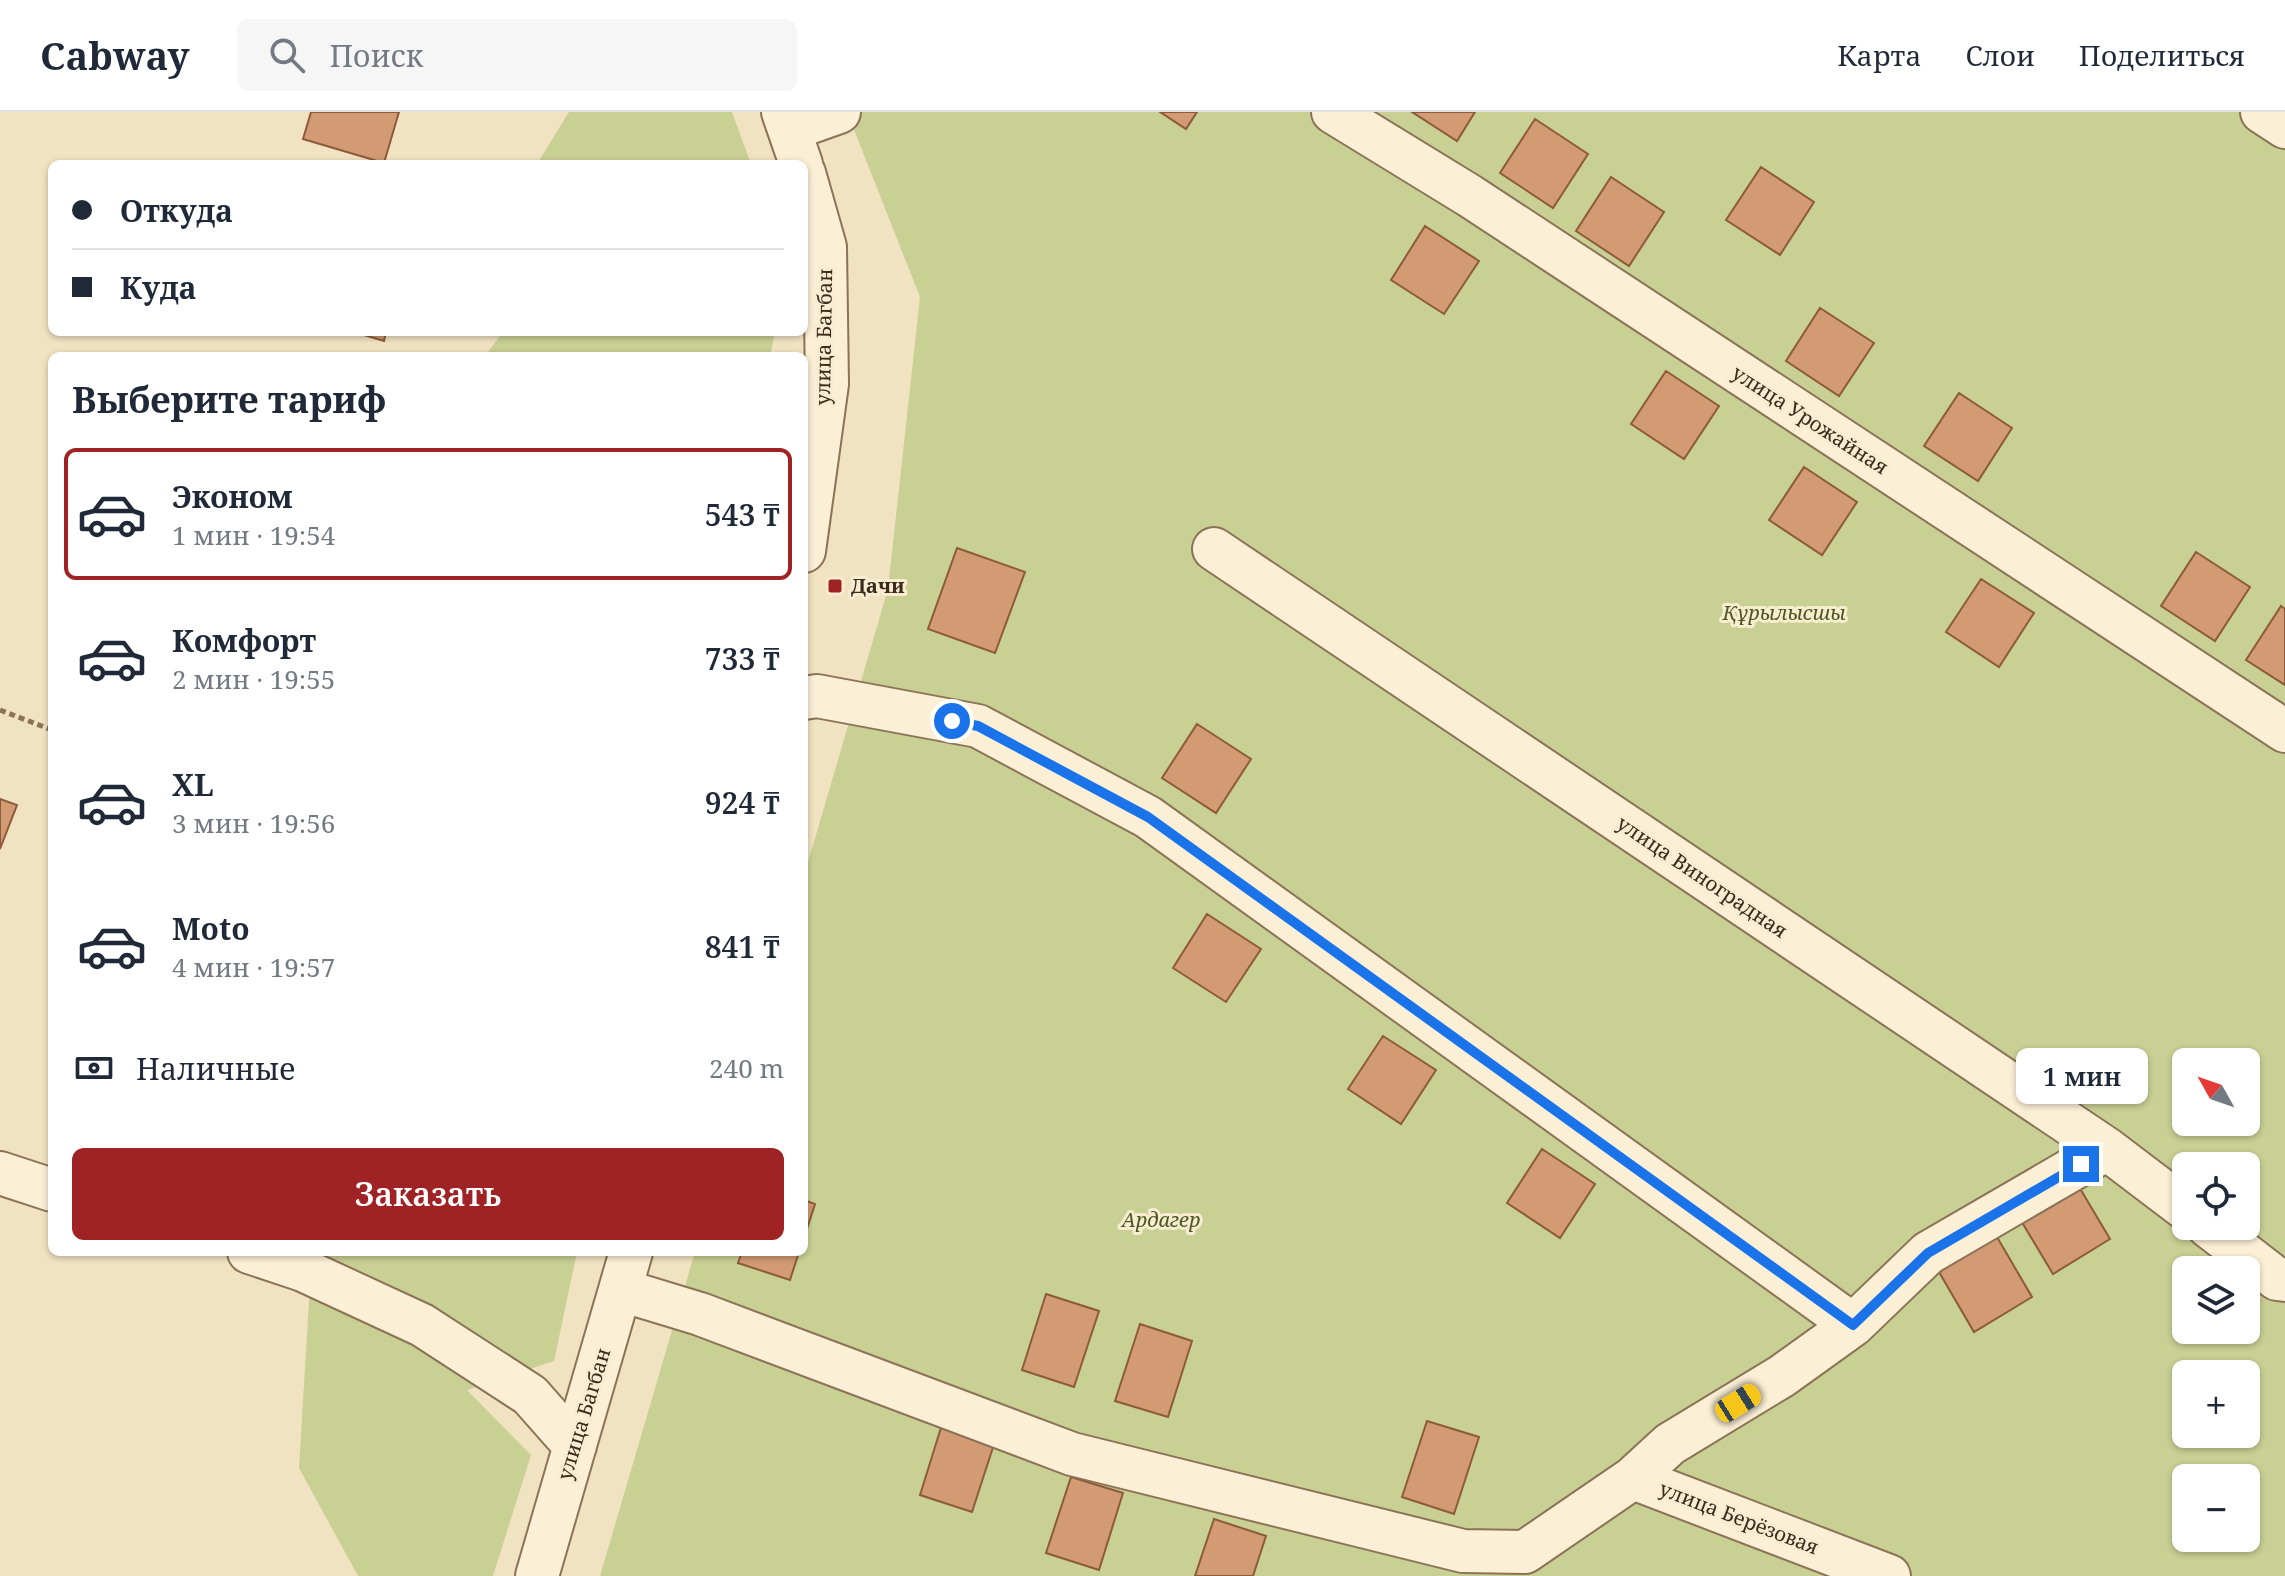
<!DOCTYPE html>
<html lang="ru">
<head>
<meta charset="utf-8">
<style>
	:root { --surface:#fff; --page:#f6f6f7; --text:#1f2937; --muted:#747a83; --line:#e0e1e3; --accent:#9f2325 }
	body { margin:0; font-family:"Noto Serif",serif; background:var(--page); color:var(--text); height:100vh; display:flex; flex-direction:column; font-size:30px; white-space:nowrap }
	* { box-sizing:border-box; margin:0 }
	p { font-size:26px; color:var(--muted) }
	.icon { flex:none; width:44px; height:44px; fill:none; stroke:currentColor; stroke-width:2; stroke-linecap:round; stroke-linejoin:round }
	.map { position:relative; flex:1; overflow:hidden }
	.side { position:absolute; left:48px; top:240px; width:760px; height:904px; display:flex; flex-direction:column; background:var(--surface); border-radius:12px; box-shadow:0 2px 6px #0004 }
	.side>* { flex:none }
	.banner { position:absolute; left:48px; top:48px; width:760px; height:176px; border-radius:12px; box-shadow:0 2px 6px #0004; display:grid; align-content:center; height:176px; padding:0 24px; background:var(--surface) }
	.needle { width:52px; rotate:310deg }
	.fabs { position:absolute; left:2172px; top:936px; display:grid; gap:16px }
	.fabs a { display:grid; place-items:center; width:88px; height:88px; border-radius:12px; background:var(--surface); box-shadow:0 2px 6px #0004; font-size:40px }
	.end { position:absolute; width:36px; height:36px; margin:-18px; border:10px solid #1a73e8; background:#fff; box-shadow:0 0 0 4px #fff }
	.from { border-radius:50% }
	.bubble { position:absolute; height:56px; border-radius:12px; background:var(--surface); box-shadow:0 2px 6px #0004; font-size:26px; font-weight:600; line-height:56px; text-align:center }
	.car { position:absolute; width:24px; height:48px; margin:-24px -12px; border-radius:10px; box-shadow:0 0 6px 2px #0007; background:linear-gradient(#f5c518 24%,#345 0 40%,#f5c518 0 76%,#345 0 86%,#f5c518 0) }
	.banner b { display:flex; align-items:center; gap:28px; height:76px; font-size:30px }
	.banner b+b { border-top:2px solid var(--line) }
	.banner i { width:20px; height:20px; background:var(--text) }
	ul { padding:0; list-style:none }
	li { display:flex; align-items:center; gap:24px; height:132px; margin:0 16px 12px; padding:0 8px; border:4px solid transparent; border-radius:12px }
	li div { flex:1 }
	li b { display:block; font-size:30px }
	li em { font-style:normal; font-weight:600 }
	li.on { border-color:var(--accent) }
	li>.icon { width:72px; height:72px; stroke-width:1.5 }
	h2 { padding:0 24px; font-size:36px; line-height:96px }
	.pay { display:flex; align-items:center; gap:20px; height:88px; padding:0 24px; font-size:30px }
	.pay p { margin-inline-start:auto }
	.cta { display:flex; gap:16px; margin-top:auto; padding:16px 24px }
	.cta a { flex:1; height:92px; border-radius:12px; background:var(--accent); color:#fff; font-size:32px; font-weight:600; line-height:92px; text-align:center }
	header { display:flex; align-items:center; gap:48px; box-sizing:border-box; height:112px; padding:0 40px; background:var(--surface); border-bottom:2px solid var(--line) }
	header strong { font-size:38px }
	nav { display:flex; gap:44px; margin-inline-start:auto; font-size:28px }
	.search { width:560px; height:72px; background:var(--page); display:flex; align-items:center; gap:20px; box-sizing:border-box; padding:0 28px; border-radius:12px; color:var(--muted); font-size:30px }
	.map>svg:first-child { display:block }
</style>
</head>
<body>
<header>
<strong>Cabway</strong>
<div class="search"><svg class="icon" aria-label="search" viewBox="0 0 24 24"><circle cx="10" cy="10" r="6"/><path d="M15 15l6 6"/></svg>Поиск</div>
<nav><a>Карта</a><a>Слои</a><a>Поделиться</a></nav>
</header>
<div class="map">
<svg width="2285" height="1464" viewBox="0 0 2285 1464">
	<rect width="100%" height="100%" fill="#f1e2c1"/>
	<!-- green -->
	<path fill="#c9d094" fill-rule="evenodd" d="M569 0H732L751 52H537Z
		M847 0H2285V1464H600L695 1140H804V764L888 477 920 185ZM2186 950H2246V1010H2186ZM2186 1054H2246V1114H2186ZM2186 1158H2246V1218H2186ZM2186 1262H2246V1322H2186ZM2186 1366H2246V1426H2186Z
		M503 220H775L770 244H485Z
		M312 1140H577L554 1249 467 1278 531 1343 493 1464H358L299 1356Z"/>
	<!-- building -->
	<path fill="#d29b74" stroke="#8d5b3b" stroke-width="2" d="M311 0H399L384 51 303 27Z
		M1160 0H1197L1186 17Z
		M1412 0H1475L1457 29Z
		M1535 7 1588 42 1553 96 1500 61Z
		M1761 55 1814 90 1780 143 1726 108Z
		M1611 65 1664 100 1629 154 1576 119Z
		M1425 114 1479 149 1444 202 1391 168Z
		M1820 196 1874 231 1839 284 1786 249Z
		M354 220H386L384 229Z
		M1666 259 1719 294 1684 347 1631 312Z
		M1959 281 2012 316 1978 369 1924 334Z
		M1804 355 1857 390 1822 443 1769 408Z
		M957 436 1025 460 995 541 928 517Z
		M2196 440 2250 475 2215 529 2161 494Z
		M1981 467 2034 501 1999 555 1946 520Z
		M2281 494 2285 497V573L2246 548Z
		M1197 612 1251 647 1216 701 1162 666Z
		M0 687 17 693 0 737Z
		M1207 802 1261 837 1226 890 1173 856Z
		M1383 924 1436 958 1401 1012 1348 977Z
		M1542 1037 1595 1072 1560 1126 1507 1091Z
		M2075 1068 2110 1127 2053 1162 2017 1102Z
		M804 1088 815 1092 804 1126Z
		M1997 1125 2032 1185 1974 1220 1939 1160Z
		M742 1140H799L790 1168 738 1151Z
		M1046 1182 1099 1199 1074 1275 1022 1258Z
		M1140 1212 1192 1229 1168 1305 1115 1289Z
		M944 1306 997 1323 972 1400 920 1383Z
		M1427 1309 1479 1325 1454 1402 1402 1385Z
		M1071 1365 1123 1381 1099 1458 1046 1441Z
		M1214 1407 1266 1424 1253 1464H1195Z"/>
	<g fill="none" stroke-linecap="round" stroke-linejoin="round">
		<defs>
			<path id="minor" d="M783 0 801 52
				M1333 0 1470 84 2285 619
				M2262 0 2285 15
				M791 17 839 0
				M804 61 825 135 827 272 804 439
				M1214 437 2107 1037 2186 1097
				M804 586 817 584 978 614 1148 705 1853 1213
				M0 1061 52 1078
				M2208 1114 2277 1167 2285 1168
				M249 1140 303 1158 422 1213 530 1283 575 1334
				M621 1178 700 1202 1072 1342 1463 1439 1525 1440 1633 1366 1670 1332 1782 1264 1853 1213 1928 1141 2107 1037
				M1633 1366 1889 1464
				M537 1464 631 1140"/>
		</defs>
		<!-- minor casing -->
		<use href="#minor" stroke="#8c7357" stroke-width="46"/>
		<!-- path -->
		<path stroke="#8c7357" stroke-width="5" stroke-dasharray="6 4" stroke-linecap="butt" d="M0 598 52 618"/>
		<!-- minor -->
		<use href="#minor" stroke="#fbefd5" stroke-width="42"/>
	</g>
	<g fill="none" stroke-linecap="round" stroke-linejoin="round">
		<!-- route -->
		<path stroke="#1a73e8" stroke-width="10" d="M952 609 978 614 1148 705 1853 1213 1928 1141 2081 1052"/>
	</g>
	<!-- markers -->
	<rect fill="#9f2325" stroke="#f8ecd1" stroke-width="3" x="827" y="466" width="16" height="16" rx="4"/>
	<g text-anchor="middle" stroke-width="6" stroke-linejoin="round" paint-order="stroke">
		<!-- street labels -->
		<g font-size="20" fill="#3a2b1d" stroke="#f8ecd1">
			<text transform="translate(824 225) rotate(-89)" y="7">улица Багбан</text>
			<text transform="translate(1810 308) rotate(33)" y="7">улица Урожайная</text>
			<text transform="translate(1702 765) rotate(34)" y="7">улица Виноградная</text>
			<text transform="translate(584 1302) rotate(-73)" y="7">улица Багбан</text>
			<text transform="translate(1739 1406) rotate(21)" y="7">улица Берёзовая</text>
		</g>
		<!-- poi labels -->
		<g font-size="20" font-weight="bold" fill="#3a2b1d" stroke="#f8ecd1" text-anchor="start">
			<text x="851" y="481">Дачи</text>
		</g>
		<!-- park labels -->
		<g font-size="20" font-style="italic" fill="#4b5822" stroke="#f8ecd1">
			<text x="1784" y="508">Құрылысшы</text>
			<text x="1161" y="1115">Ардагер</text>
		</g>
	</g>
</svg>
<div class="fabs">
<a><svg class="needle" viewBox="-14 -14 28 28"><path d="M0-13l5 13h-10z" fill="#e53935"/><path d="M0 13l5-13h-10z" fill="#747a83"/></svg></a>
<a><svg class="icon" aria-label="locate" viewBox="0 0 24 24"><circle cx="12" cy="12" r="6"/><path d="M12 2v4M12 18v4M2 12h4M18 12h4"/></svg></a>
<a><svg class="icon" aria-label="layers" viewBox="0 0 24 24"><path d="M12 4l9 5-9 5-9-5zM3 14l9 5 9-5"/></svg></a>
<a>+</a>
<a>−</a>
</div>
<i class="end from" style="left:952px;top:609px"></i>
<i class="end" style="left:2081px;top:1052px"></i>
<div class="bubble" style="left:2016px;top:936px;width:132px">1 мин</div>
<i class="car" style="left:1738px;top:1291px;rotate:58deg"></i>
<div class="banner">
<b><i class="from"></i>Откуда</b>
<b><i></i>Куда</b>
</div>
<section class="side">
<h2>Выберите тариф</h2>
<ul>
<li class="on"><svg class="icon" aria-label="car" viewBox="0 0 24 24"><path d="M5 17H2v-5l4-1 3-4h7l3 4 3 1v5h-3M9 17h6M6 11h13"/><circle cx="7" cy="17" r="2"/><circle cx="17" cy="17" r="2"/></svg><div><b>Эконом</b><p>1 мин · 19:54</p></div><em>543 ₸</em></li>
<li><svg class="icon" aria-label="car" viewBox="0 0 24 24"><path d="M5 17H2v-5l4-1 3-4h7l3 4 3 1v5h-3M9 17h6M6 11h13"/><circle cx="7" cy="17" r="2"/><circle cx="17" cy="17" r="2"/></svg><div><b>Комфорт</b><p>2 мин · 19:55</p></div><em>733 ₸</em></li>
<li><svg class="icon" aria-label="car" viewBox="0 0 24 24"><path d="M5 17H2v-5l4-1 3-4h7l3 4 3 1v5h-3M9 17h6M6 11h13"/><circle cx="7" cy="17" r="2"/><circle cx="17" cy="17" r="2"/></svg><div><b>XL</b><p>3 мин · 19:56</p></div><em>924 ₸</em></li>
<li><svg class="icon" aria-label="car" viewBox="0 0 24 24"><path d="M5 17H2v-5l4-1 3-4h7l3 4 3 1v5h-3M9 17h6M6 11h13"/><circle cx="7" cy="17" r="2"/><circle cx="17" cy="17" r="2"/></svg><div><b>Moto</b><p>4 мин · 19:57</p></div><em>841 ₸</em></li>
</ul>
<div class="pay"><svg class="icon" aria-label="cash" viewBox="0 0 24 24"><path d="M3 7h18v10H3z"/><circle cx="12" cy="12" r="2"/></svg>Наличные<p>240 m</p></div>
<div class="cta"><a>Заказать</a></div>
</section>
</div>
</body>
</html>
